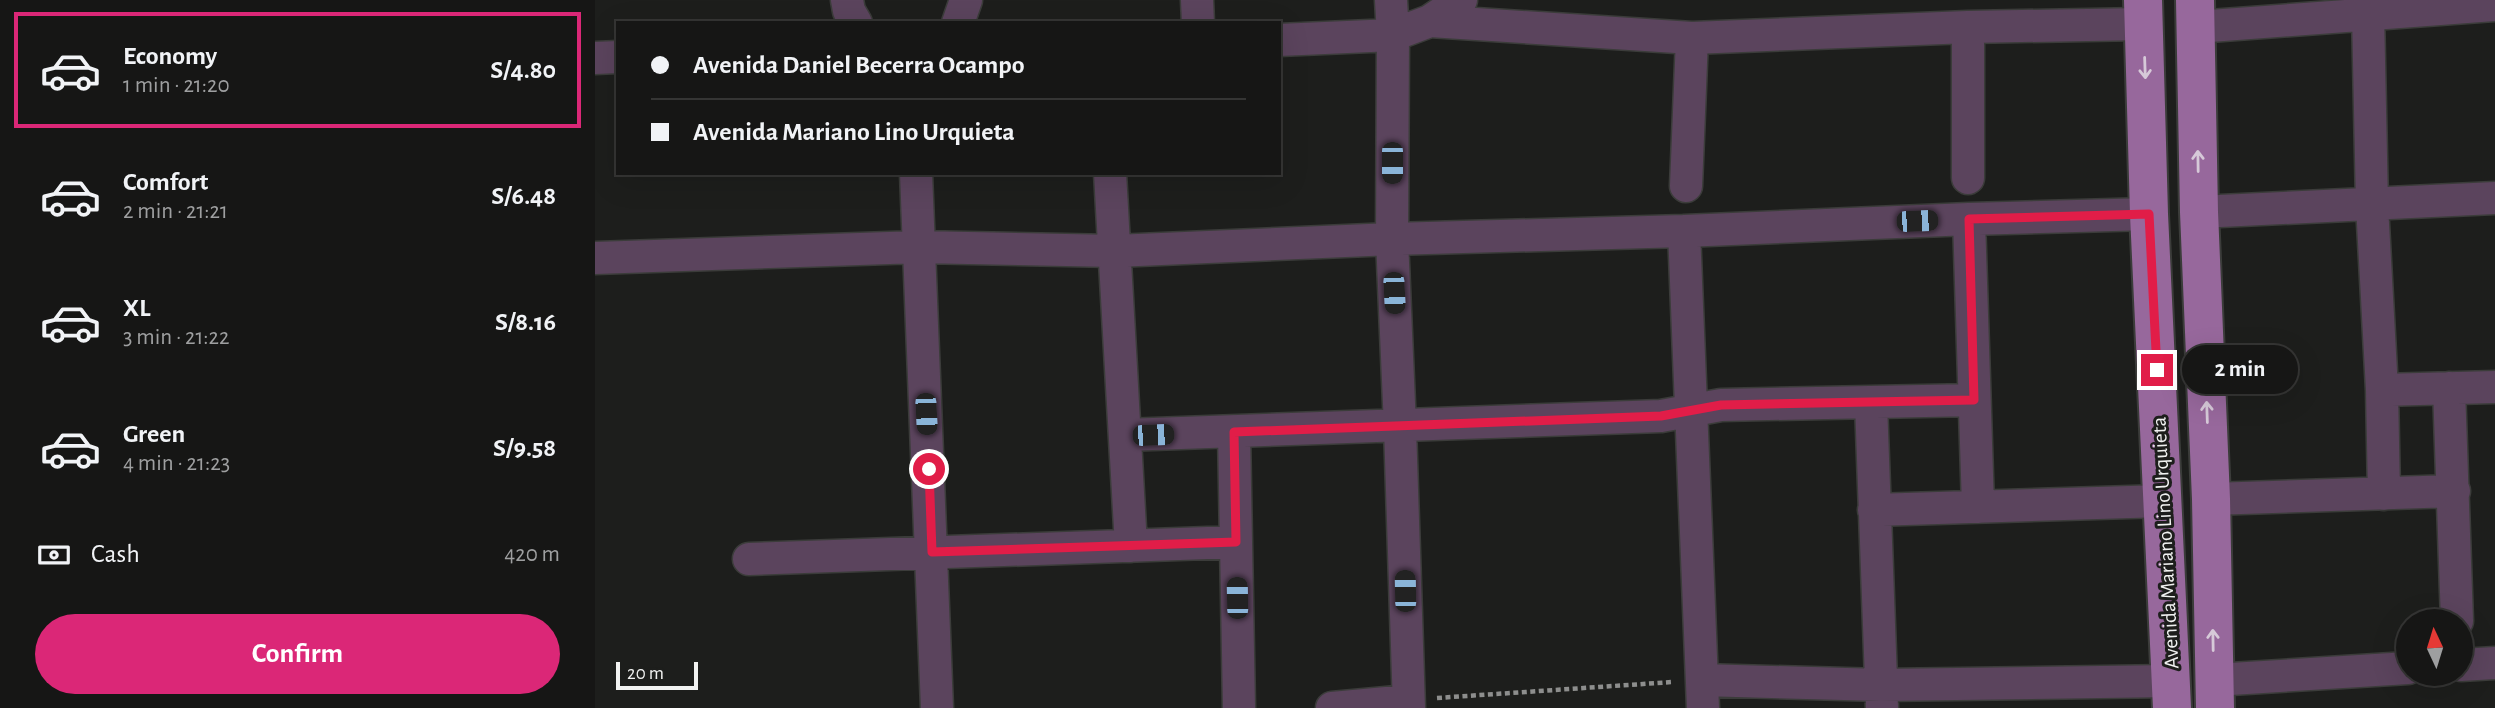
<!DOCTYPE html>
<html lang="en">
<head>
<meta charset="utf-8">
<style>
	:root { --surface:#161615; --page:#232322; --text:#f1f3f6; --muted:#9e9fa0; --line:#353534; --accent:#db2777 }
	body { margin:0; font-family:"Alegreya Sans",sans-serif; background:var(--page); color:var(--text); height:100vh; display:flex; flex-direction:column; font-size:26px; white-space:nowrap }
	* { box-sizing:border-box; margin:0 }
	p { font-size:23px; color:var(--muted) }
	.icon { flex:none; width:38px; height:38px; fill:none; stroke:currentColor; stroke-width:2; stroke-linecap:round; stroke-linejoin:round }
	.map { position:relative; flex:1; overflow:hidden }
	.panel { display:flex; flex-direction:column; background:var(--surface); width:595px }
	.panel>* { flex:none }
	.banner { position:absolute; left:21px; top:21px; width:665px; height:154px; border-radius:0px; box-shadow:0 7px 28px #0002,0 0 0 2px var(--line); display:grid; align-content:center; height:154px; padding:0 35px; background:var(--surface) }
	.needle { width:46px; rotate:356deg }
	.controls { position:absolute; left:1801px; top:609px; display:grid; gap:14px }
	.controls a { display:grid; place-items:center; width:77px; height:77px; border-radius:50%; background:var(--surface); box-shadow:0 7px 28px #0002,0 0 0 2px var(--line); font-size:35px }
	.scale { position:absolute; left:21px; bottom:18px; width:82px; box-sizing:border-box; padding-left:7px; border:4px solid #f1f2f1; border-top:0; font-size:19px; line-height:24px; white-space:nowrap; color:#f1f2f1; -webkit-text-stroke:5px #1d1e1c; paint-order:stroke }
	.end { position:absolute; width:32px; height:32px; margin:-16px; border:9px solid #e11d48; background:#fff; box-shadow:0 0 0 4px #fff }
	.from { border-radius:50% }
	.bubble { position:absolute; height:49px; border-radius:24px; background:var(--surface); box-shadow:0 7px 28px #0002,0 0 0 2px var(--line); font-size:23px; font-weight:700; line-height:49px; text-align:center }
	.car { position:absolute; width:21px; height:42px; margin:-21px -10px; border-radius:9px; box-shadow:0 0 5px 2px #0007; background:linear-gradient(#222 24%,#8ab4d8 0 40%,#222 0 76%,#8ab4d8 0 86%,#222 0) }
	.banner b { display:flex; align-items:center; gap:24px; height:66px; font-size:26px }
	.banner b+b { border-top:2px solid var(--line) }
	.banner i { width:18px; height:18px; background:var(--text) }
	ul { padding:12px 0 0; list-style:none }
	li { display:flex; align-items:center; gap:21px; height:116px; margin:0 14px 10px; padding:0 21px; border:4px solid transparent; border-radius:0px }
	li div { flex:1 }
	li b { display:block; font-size:26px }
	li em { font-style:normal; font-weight:700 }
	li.on { border-color:var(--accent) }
	li>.icon { width:63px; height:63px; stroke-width:1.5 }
	.pay { display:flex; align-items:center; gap:18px; height:77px; padding:0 35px; font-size:26px }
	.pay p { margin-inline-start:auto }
	.action { display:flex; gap:14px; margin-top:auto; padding:14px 35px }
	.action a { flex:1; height:80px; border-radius:42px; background:var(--accent); color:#fff; font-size:28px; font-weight:700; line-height:80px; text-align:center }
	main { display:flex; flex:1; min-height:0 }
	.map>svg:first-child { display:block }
</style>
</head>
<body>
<main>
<section class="panel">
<ul>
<li class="on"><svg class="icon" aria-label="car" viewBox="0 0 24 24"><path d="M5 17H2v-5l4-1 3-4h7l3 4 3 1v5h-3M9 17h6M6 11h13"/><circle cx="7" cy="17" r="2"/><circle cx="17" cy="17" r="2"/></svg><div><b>Economy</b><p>1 min · 21:20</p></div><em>S/4.80</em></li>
<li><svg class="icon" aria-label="car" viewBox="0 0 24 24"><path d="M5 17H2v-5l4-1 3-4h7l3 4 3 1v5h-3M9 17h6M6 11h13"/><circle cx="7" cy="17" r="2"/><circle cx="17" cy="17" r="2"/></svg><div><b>Comfort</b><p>2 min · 21:21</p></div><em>S/6.48</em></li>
<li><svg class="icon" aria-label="car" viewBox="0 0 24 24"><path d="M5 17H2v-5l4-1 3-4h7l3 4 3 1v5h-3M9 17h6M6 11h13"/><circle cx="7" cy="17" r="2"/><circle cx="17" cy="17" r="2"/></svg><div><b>XL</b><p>3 min · 21:22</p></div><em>S/8.16</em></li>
<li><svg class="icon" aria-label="car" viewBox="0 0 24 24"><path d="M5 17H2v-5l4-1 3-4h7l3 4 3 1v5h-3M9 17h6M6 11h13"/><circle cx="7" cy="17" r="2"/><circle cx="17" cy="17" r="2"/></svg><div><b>Green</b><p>4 min · 21:23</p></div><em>S/9.58</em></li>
</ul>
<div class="pay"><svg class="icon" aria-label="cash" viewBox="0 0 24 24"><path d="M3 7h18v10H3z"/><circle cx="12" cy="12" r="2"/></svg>Cash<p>420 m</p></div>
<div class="action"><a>Confirm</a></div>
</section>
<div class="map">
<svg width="1900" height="708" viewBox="0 0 1900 708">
	<rect width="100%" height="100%" fill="#1d1e1c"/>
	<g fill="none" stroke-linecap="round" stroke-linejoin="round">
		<defs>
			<path id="minor" d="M252 0 254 11 261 23
				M602 0 603 23
				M796 0 798 35 797 239 805 427 814 708
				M1773 13 1777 205 1787 390 1789 494
				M835 21 1097 38 1373 27 1548 24
				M363 23 371 0
				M1601 27 1900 5
				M684 40 798 35 835 21 866 0
				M0 58 23 57
				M321 173 342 708
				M515 173 536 546
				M1373 178V27
				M1091 186 1097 38
				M1604 212 1900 198
				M1374 219 1383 507
				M1089 231 1108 708
				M0 258 324 247 520 251 797 239 1089 231 1374 219 1554 214
				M1854 388 1862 621
				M1787 390 1900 387
				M1276 403 1287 708
				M639 432 644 708
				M530 435 1066 416 1126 405 1379 400
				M1616 499 1859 491
				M1279 510 1568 501
				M154 559 641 542
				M1866 665 1900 663
				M1107 680 1286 685 1576 681
				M1619 680 1813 668
				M737 708 813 701"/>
			<path id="major" d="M1548 0 1554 214 1577 708
				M1600 0 1604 212 1616 499 1620 708"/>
		</defs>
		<!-- minor casing -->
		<use href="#minor" stroke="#3b3c3a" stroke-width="35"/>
		<!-- major casing -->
		<use href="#major" stroke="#3b3c3a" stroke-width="42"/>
		<!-- path -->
		<path stroke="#8d8e8d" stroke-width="4.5" stroke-dasharray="5 3.5" stroke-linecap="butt" d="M842 698 1077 682"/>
		<!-- minor -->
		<use href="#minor" stroke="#5b445d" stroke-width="32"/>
		<!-- major -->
		<use href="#major" stroke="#97689c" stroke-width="38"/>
	</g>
	<!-- one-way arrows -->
	<defs><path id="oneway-shaft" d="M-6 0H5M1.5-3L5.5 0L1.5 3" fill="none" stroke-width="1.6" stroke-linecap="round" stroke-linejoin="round" transform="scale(1.75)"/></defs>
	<g stroke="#d6c9d8">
		<use href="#oneway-shaft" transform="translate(1550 68) rotate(88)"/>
		<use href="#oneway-shaft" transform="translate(1603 161) rotate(-91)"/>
		<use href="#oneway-shaft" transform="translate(1612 412) rotate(-92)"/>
		<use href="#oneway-shaft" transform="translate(1618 640) rotate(-91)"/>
	</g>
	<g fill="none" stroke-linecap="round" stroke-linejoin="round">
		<!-- route -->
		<path stroke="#e11d48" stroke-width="9" d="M334 469 337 552 641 542 639 432 1066 416 1126 405 1379 400 1374 219 1554 214 1562 370"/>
	</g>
	<g text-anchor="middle" stroke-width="6" stroke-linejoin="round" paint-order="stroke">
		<!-- street labels -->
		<g font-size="21" fill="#f1f2f1" stroke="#1d1e1c">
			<text transform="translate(1570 543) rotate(-93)" y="7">Avenida Mariano Lino Urquieta</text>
		</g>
	</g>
</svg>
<div class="controls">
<a><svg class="needle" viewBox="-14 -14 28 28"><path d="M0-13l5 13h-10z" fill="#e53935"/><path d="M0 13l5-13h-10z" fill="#9e9fa0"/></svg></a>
</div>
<div class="scale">20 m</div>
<i class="end from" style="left:334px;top:469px"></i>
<i class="end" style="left:1562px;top:370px"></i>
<div class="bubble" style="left:1587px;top:345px;width:116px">2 min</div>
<i class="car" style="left:797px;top:163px;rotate:180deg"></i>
<i class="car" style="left:1322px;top:221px;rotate:88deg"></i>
<i class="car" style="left:799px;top:293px;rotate:177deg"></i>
<i class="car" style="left:331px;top:414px;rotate:177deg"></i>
<i class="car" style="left:558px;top:435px;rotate:88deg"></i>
<i class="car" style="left:810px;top:591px;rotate:359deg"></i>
<i class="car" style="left:642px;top:598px;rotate:359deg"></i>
<div class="banner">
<b><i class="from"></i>Avenida Daniel Becerra Ocampo</b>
<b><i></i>Avenida Mariano Lino Urquieta</b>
</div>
</div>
</main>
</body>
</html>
